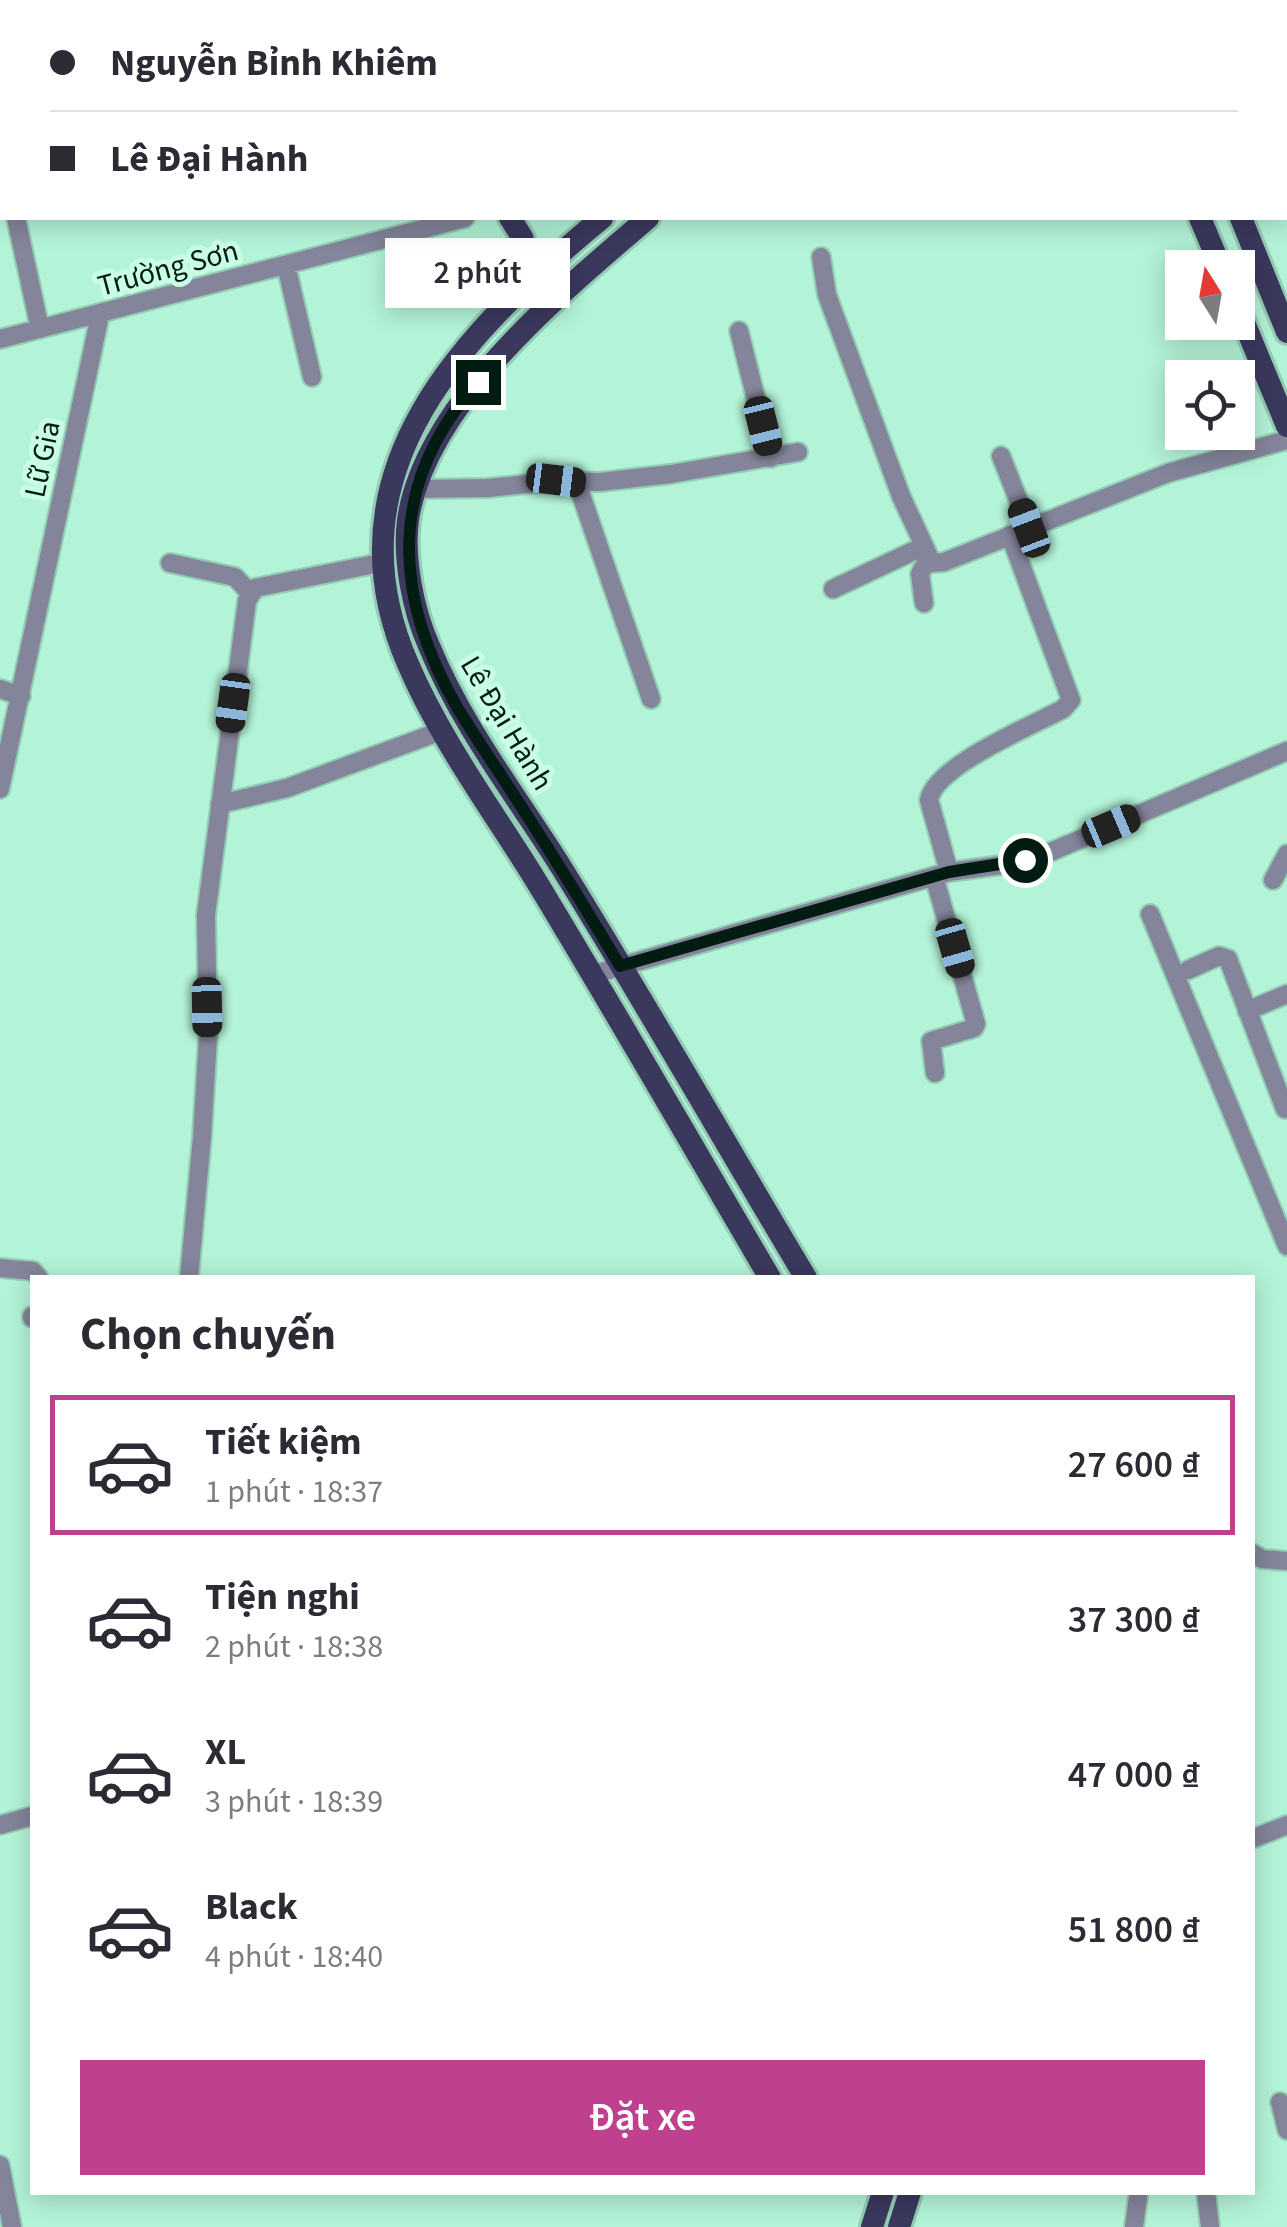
<!DOCTYPE html>
<html lang="vi">
<head>
<meta charset="utf-8">
<style>
	:root { --surface:#fff; --page:#f2f2f3; --text:#2b2b33; --muted:#7c7c81; --line:#e1e1e2; --accent:#be408e }
	body { margin:0; font-family:"Source Sans 3",sans-serif; background:var(--page); color:var(--text); height:100vh; display:flex; flex-direction:column; font-size:38px; white-space:nowrap }
	* { box-sizing:border-box; margin:0 }
	p { font-size:32px; color:var(--muted) }
	.icon { flex:none; width:55px; height:55px; fill:none; stroke:currentColor; stroke-width:2; stroke-linecap:round; stroke-linejoin:round }
	.map { position:relative; flex:1; overflow:hidden }
	.drawer { position:absolute; left:30px; top:1275px; width:1225px; height:920px; display:flex; flex-direction:column; background:var(--surface); border-radius:0px; box-shadow:0 5px 25px #0003 }
	.drawer>* { flex:none }
	.top-card { position:absolute; left:0px; top:0px; width:1288px; height:220px; box-shadow:0 5px 25px #0003; display:grid; align-content:center; height:220px; padding:0 50px; background:var(--surface) }
	.needle { width:65px; rotate:349deg }
	.buttons { position:absolute; left:1165px; top:250px; display:grid; gap:20px }
	.buttons a { display:grid; place-items:center; width:90px; height:90px; border-radius:0px; background:var(--surface); box-shadow:0 5px 25px #0003; font-size:50px }
	.end { position:absolute; width:45px; height:45px; margin:-22px; border:12px solid #031c12; background:#fff; box-shadow:0 0 0 5px #fff }
	.from { border-radius:50% }
	.bubble { position:absolute; height:70px; border-radius:0px; background:var(--surface); box-shadow:0 5px 25px #0003; font-size:32px; font-weight:600; line-height:70px; text-align:center }
	.car { position:absolute; width:30px; height:60px; margin:-30px -15px; border-radius:12px; box-shadow:0 0 8px 2px #0007; background:linear-gradient(#222 24%,#8ab4d8 0 40%,#222 0 76%,#8ab4d8 0 86%,#222 0) }
	.top-card b { display:flex; align-items:center; gap:35px; height:95px; font-size:38px }
	.top-card b+b { border-top:2px solid var(--line) }
	.top-card i { width:25px; height:25px; background:var(--text) }
	ul { padding:0; list-style:none }
	li { display:flex; align-items:center; gap:30px; height:140px; margin:0 20px 15px; padding:0 30px; border:5px solid transparent; border-radius:0px }
	li div { flex:1 }
	li b { display:block; font-size:38px }
	li em { font-style:normal; font-weight:600 }
	li.on { border-color:var(--accent) }
	li>.icon { width:90px; height:90px; stroke-width:1.5 }
	h2 { padding:0 50px; font-size:45px; line-height:120px }
	.cta { display:flex; gap:20px; margin-top:auto; padding:20px 50px }
	.cta a { flex:1; height:115px; border-radius:0px; background:var(--accent); color:#fff; font-size:40px; font-weight:600; line-height:115px; text-align:center }
	.map>svg:first-child { display:block }
</style>
</head>
<body>
<div class="map">
<svg width="1287" height="2227" viewBox="0 0 1287 2227">
	<rect width="100%" height="100%" fill="#b3f3d7"/>
	<g fill="none" stroke-linecap="round" stroke-linejoin="round">
		<defs>
			<path id="minor" d="M385 0 386 2
				M439 2 445 0
				M1285 7H1287
				M1285 81 1287 80
				M0 141 2 153
				M16 218 40 329
				M821 257 827 295 901 496 932 563 944 562 1168 473 1287 440
				M286 265 312 377
				M739 331 771 458
				M0 339 465 218
				M1001 456 1029 527
				M577 483 651 699
				M417 489 488 488 556 481 600 482 671 474 798 452
				M170 563 235 577 250 593
				M833 589 922 547
				M924 603 920 574 928 558
				M0 689 21 696
				M0 789 100 315
				M220 804 287 788 441 731
				M949 872 929 800C935 766 1031 726 1063 709L1071 700 1010 535
				M934 876 976 1024 974 1028 931 1041 935 1073
				M1273 880 1287 854
				M1150 914 1287 1246
				M1188 970 1219 956 1228 959 1285 1109
				M591 975 949 872 1009 864 1041 856 1287 751
				M1247 1011 1287 994
				M0 1268 33 1271 39 1278
				M189 1278 202 1137 208 1037 206 915 247 601 255 588 385 562
				M32 1318V1316
				M1252 1553 1262 1559 1287 1561
				M0 1825 32 1816
				M1252 1839 1287 1825
				M1280 2102 1287 2130
				M0 2165 12 2227
				M1206 2192 1210 2227
				M1134 2227 1138 2197"/>
			<path id="major" d="M1110 0 1111 2
				M1153 0 1154 2
				M946 2 951 0
				M1008 2 1013 0
				M510 218 522 237 546 308
				M602 218C465 331 324 471 408 664 441 741 491 808 535 879 615 1011 692 1145 770 1278
				M648 218C563 291 425 403 408 520 403 559 413 610 429 646 462 726 515 794 561 867 645 1002 724 1141 806 1278
				M1200 218 1221 268
				M1241 218 1287 332
				M1238 308 1287 426
				M872 2227 883 2192
				M899 2227 910 2192"/>
		</defs>
		<!-- minor casing -->
		<use href="#minor" stroke="#93ccb4" stroke-width="22"/>
		<!-- major casing -->
		<use href="#major" stroke="#93ccb4" stroke-width="28"/>
		<!-- minor -->
		<use href="#minor" stroke="#84849a" stroke-width="18"/>
		<!-- major -->
		<use href="#major" stroke="#3b385e" stroke-width="22"/>
	</g>
	<g fill="none" stroke-linecap="round" stroke-linejoin="round">
		<!-- route -->
		<path stroke="#031c12" stroke-width="12" d="M478 382C388 482 392 594 457 707 475 737 496 767 515 797 551 852 586 909 620 966L949 872 1025 860"/>
	</g>
	<g text-anchor="middle" stroke-width="10" stroke-linejoin="round" paint-order="stroke">
		<!-- street labels -->
		<g font-size="30" fill="#031c12" stroke="#cafde6">
			<text transform="translate(168 268) rotate(-15)" y="10">Trường Sơn</text>
			<text transform="translate(42 459) rotate(-78)" y="10">Lữ Gia</text>
			<text transform="translate(507 723) rotate(59)" y="10">Lê Đại Hành</text>
		</g>
	</g>
</svg>
<div class="buttons">
<a><svg class="needle" viewBox="-14 -14 28 28"><path d="M0-13l5 13h-10z" fill="#e53935"/><path d="M0 13l5-13h-10z" fill="#7c7c81"/></svg></a>
<a><svg class="icon" aria-label="locate" viewBox="0 0 24 24"><circle cx="12" cy="12" r="6"/><path d="M12 2v4M12 18v4M2 12h4M18 12h4"/></svg></a>
</div>
<i class="end from" style="left:1025px;top:860px"></i>
<i class="end" style="left:478px;top:382px"></i>
<div class="bubble" style="left:385px;top:238px;width:185px">2 phút</div>
<i class="car" style="left:763px;top:426px;rotate:166deg"></i>
<i class="car" style="left:556px;top:480px;rotate:97deg"></i>
<i class="car" style="left:1029px;top:528px;rotate:339deg"></i>
<i class="car" style="left:233px;top:703px;rotate:188deg"></i>
<i class="car" style="left:1111px;top:826px;rotate:67deg"></i>
<i class="car" style="left:955px;top:948px;rotate:164deg"></i>
<i class="car" style="left:207px;top:1007px;rotate:179deg"></i>
<div class="top-card">
<b><i class="from"></i>Nguyễn Bỉnh Khiêm</b>
<b><i></i>Lê Đại Hành</b>
</div>
<section class="drawer">
<h2>Chọn chuyến</h2>
<ul>
<li class="on"><svg class="icon" aria-label="car" viewBox="0 0 24 24"><path d="M5 17H2v-5l4-1 3-4h7l3 4 3 1v5h-3M9 17h6M6 11h13"/><circle cx="7" cy="17" r="2"/><circle cx="17" cy="17" r="2"/></svg><div><b>Tiết kiệm</b><p>1 phút · 18:37</p></div><em>27 600 ₫</em></li>
<li><svg class="icon" aria-label="car" viewBox="0 0 24 24"><path d="M5 17H2v-5l4-1 3-4h7l3 4 3 1v5h-3M9 17h6M6 11h13"/><circle cx="7" cy="17" r="2"/><circle cx="17" cy="17" r="2"/></svg><div><b>Tiện nghi</b><p>2 phút · 18:38</p></div><em>37 300 ₫</em></li>
<li><svg class="icon" aria-label="car" viewBox="0 0 24 24"><path d="M5 17H2v-5l4-1 3-4h7l3 4 3 1v5h-3M9 17h6M6 11h13"/><circle cx="7" cy="17" r="2"/><circle cx="17" cy="17" r="2"/></svg><div><b>XL</b><p>3 phút · 18:39</p></div><em>47 000 ₫</em></li>
<li><svg class="icon" aria-label="car" viewBox="0 0 24 24"><path d="M5 17H2v-5l4-1 3-4h7l3 4 3 1v5h-3M9 17h6M6 11h13"/><circle cx="7" cy="17" r="2"/><circle cx="17" cy="17" r="2"/></svg><div><b>Black</b><p>4 phút · 18:40</p></div><em>51 800 ₫</em></li>
</ul>
<div class="cta"><a>Đặt xe</a></div>
</section>
</div>
</body>
</html>
